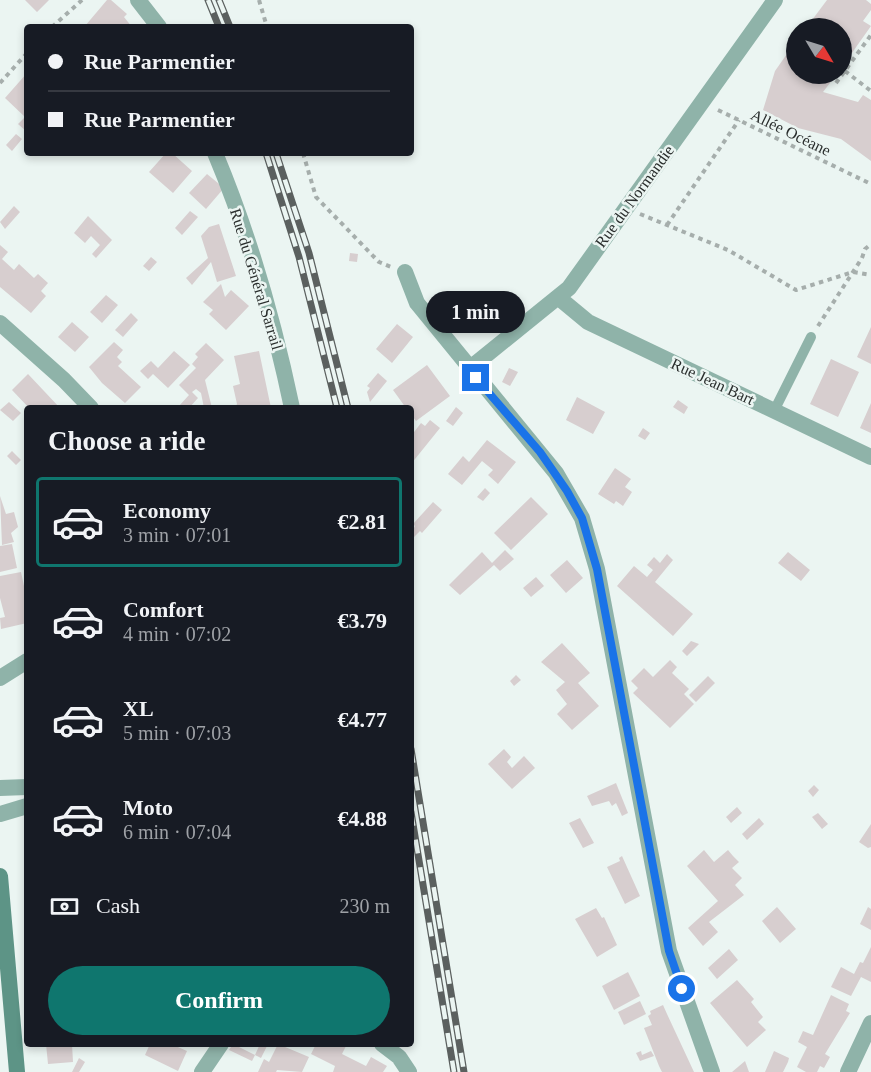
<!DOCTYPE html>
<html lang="en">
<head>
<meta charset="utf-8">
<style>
	:root { --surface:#171b24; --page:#20242c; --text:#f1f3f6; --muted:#9ea1a6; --line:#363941; --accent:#0f766e }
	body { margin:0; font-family:Georgia,serif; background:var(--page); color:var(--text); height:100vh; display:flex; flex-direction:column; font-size:22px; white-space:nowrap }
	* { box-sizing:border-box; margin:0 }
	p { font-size:20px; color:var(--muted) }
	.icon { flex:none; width:33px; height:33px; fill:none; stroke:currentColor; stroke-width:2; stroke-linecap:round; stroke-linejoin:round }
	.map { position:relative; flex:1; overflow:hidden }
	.side { position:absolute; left:24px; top:405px; width:390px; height:642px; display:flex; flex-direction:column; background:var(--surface); border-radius:6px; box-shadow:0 3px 9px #0003 }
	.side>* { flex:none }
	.guide { position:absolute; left:24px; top:24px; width:390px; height:132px; border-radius:6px; box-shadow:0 3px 9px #0003; display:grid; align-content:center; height:132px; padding:0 24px; background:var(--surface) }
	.needle { width:39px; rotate:128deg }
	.fabs { position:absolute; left:786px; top:18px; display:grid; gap:12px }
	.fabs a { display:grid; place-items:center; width:66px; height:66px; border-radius:50%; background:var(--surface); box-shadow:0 3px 9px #0003; font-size:30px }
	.end { position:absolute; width:27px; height:27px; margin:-14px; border:8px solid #1a73e8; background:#fff; box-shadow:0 0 0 3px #fff }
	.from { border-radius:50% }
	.bubble { position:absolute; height:42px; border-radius:21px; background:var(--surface); box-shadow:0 3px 9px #0003; font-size:20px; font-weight:800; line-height:42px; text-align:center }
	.guide b { display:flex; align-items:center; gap:21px; height:57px; font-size:22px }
	.guide b+b { border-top:2px solid var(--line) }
	.guide i { width:15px; height:15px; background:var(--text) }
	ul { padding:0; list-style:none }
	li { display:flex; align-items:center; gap:18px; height:90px; margin:0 12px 9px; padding:0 12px; border:3px solid transparent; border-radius:6px }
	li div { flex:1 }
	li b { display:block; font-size:22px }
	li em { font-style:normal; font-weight:800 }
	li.on { border-color:var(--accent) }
	li>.icon { width:54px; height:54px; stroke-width:1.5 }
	h2 { padding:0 24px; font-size:27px; line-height:72px }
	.pay { display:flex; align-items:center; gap:15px; height:66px; padding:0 24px; font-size:22px }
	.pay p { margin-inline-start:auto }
	.primary-button { display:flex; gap:12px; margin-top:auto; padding:12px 24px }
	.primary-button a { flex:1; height:69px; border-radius:36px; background:var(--accent); color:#fff; font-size:24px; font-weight:800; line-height:69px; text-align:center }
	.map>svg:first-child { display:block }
</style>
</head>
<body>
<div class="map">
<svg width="871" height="1072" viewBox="0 0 871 1072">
	<rect width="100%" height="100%" fill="#ebf5f2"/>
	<!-- building -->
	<path fill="#d7cecf" d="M25 0H49L37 12Z
		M107 0H111L127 14 124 17 132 27 85 26Z
		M827 0H866L871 4V10L863 21 871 26 842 67V28H806Z
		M796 41V74H837L823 92 858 102 863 95 871 100V161L841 139 798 128 763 110 775 71Z
		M27 73V132L18 124 25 117 5 98Z
		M16 134 22 139 12 151 6 145Z
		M166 153H172L192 171 173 193 149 172Z
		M207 174 224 188 206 209 189 193Z
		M14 206 20 212 5 229 0 222Z
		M190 211 198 217 182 235 175 228Z
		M88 216 112 240 96 258 92 254 100 245 91 236 85 243 74 233Z
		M219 224 236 276 217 282 211 262 192 285 186 278 208 258 201 236 209 227Z
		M0 245 8 252 2 259 14 270 19 264 34 278 38 274 48 283 41 291 46 296 31 313 0 287Z
		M350 253 358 254 357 262 349 261Z
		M151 257 157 262 149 271 143 266Z
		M221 284 225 297 231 290 249 306 226 330 209 314 213 310 203 302Z
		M106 295 118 305 102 323 90 312Z
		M131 313 138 320 123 337 115 330Z
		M72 322 89 337 75 352 58 337Z
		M397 324 413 337 392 363 376 349Z
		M871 327V364L857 357Z
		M114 342 123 350 117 357 122 362 118 366 141 387 125 403 102 383 89 367Z
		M206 343 224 360 205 380 212 408H204L201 393 196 389 192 392 198 398 189 408H182L179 406 189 395 179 385 196 368 192 364 198 357 195 354Z
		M174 351 190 365 168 388 153 374 148 379 140 371 151 361 158 368Z
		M259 351 271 408H235L237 404 233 386 240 384 234 356Z
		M831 359 859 372 838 417 810 404Z
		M427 365 450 396 416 421 411 414V408H406L393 390Z
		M509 368 518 372 510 386 502 382Z
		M378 373 387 381 370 402 367 392 370 388 367 386Z
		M28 374 60 408H29L12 390Z
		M577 397 605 412 593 434 566 420Z
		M678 400 688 407 684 414 673 407Z
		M9 402 21 413 13 421 0 410Z
		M871 403V433L860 428Z
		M456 407 463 413 453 426 446 421Z
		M430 420 440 428 411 464V436L421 423 425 426Z
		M643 428 650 433 645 440 638 436Z
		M487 440 516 462 498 484 488 475 493 470 482 461 462 485 448 474 463 456 469 462Z
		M12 451 21 460 16 465 7 456Z
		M615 468 631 479 625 487 632 492 623 506 616 501 614 504 598 494Z
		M485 488 490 493 483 501 477 497Z
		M0 496 6 514 14 512 18 527 11 533 14 542 2 545Z
		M531 497 548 514 511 550 494 533Z
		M433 502 442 510 422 533 420 531 414 537 411 534 415 526 413 524Z
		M12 544 17 568 0 572V546Z
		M505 550 514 559 500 571 494 565 460 595 449 585 482 552 492 563Z
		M788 552 810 570 801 581 778 563Z
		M667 554 673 560 655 582 693 614 673 636 617 586 634 566 647 577 653 570 647 565 654 557 660 563Z
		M567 560 583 578 566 593 550 575Z
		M21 572 27 600V623L1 629 0 618 5 617 0 598V576Z
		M536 577 544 586 531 597 523 588Z
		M691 641 699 644 687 656 682 651Z
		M562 643 590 673 578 683 599 706 572 730 557 714 567 704 556 690 565 682 541 662Z
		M670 660 677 667 672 673 689 689 684 694 694 704 670 728 633 693 638 688 631 681 644 668 653 677Z
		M516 675 521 680 514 686 510 681Z
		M708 676 715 683 696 702 689 695Z
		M504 749 511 757 507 762 512 768 524 756 535 768 512 789 488 764Z
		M616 783 628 813 622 816 616 803 612 806 609 801 592 806 587 796Z
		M814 785 819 790 813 797 808 791Z
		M737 807 742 813 731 823 726 817Z
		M818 813 828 824 822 829 812 817Z
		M580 818 594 843 583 848 569 823Z
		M759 818 764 824 747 840 742 834Z
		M871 824V847L868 848 859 842Z
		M704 850 714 862 728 850 733 856 739 862 732 868 742 878 735 885 744 895 709 922 718 932 703 946 688 928 718 901 687 866Z
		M622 856 640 896 625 904 607 867 620 861 619 858Z
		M777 907 796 929 780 943 762 921Z
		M868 907 871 909V930L860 924Z
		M596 908 602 918 604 917 617 945 597 957 575 919Z
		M871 947V982L861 977 851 996 831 987 841 967 854 974 860 962 863 963Z
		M729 949 738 960 717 979 708 968Z
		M628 972 640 996 614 1010 602 986Z
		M737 980 754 999 751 1002 763 1017 758 1022 766 1030 747 1047 710 1003Z
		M831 995 849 1004 846 1011 850 1013 825 1054 830 1057 824 1068 820 1066 817 1072H806L797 1067 807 1047 798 1042 803 1031 813 1035Z
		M640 1001 646 1014 624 1025 618 1012Z
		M663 1005 667 1014 694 1072H662L659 1066 644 1028 652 1025 648 1016 651 1014 650 1011Z
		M46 1044H72L73 1062 48 1064Z
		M150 1044H171L187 1051 178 1071 145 1055Z
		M233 1044 255 1055 260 1044H268L261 1058 255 1055 252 1061 229 1050Z
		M278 1044 309 1057 302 1072 277 1070 276 1072H258L264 1059 269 1062Z
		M316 1044H341L346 1046 342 1054 366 1066 371 1057 387 1066 383 1072H333L335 1066 311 1054Z
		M641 1051 642 1055 651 1051 654 1056 640 1061 636 1053Z
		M774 1051 789 1058 788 1062 783 1072H765Z
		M79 1058 85 1062 79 1072H72Z
		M745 1061 749 1072H732Z"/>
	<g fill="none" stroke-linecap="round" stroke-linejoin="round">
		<!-- path -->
		<path stroke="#a6aeac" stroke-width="4" stroke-dasharray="4.5 4.5" stroke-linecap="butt" d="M259 0 267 27
			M52 27 82 0
			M845 71 871 91
			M0 83 27 53
			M836 83 871 35
			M718 110 871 184
			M303 153 316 197 379 262 391 267
			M640 214 728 250 796 290 853 272 871 275
			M667 225 739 120
			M818 326 862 258 865 249 871 244"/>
		<!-- service -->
		<path stroke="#8fb3a9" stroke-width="10" d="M774 411 811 337"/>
		<!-- minor -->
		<path stroke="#8fb3a9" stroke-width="16" d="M138 0 159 27
			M215 153C249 234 274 322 292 408
			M405 272 417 303 556 473 582 518 597 569 669 951 712 1072
			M559 298 588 322 871 457
			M0 323 64 380 91 408
			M469 369 569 288 775 0
			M0 678 27 661
			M0 788 27 787
			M0 814 27 806
			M382 1044 399 1057 409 1072
			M202 1072 221 1044
			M848 1072 871 1023"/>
		<!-- secondary -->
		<path stroke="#5d9486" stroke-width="16" d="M0 876 17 1072"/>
		<defs>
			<path id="rail" d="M208 0 219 27
				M219 0 230 27
				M266 153 299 257 337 408
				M276 153 309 253 348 408
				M411 749 464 1072
				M411 812 454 1072"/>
		</defs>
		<!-- rail casing -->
		<use href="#rail" stroke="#5b605f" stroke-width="7"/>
		<!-- rail -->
		<use href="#rail" stroke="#ebf5f2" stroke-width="4.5" stroke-dasharray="14" stroke-linecap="butt"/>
	</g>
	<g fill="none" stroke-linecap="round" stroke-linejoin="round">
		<!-- route -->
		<path stroke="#1a73e8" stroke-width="8" d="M476 378 540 452 567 491 582 518 597 569 669 951 682 989"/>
	</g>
	<g text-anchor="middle" stroke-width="5" stroke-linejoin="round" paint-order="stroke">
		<!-- street labels -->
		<g font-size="16" fill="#2a2e2d" stroke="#ebf5f2">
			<text transform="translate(791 132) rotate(26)" y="6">Allée Océane</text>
			<text transform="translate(634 196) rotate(-54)" y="6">Rue du Normandie</text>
			<text transform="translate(257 279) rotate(73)" y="6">Rue du Général Sarrail</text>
			<text transform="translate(713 381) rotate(25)" y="6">Rue Jean Bart</text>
		</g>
	</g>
</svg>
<div class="fabs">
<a><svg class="needle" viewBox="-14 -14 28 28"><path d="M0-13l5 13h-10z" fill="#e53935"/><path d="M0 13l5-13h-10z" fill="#9ea1a6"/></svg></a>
</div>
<i class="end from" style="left:682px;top:989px"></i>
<i class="end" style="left:476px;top:378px"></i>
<div class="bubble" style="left:426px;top:291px;width:99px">1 min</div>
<div class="guide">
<b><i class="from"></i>Rue Parmentier</b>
<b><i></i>Rue Parmentier</b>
</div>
<section class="side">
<h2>Choose a ride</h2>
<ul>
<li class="on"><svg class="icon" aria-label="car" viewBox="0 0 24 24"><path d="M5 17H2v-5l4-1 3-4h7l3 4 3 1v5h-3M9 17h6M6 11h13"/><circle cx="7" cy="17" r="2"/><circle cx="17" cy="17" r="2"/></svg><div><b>Economy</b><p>3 min · 07:01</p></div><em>€2.81</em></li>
<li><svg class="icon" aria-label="car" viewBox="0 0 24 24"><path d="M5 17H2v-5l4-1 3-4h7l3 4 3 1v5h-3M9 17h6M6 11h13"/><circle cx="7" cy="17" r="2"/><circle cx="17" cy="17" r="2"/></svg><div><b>Comfort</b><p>4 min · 07:02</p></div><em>€3.79</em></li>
<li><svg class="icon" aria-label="car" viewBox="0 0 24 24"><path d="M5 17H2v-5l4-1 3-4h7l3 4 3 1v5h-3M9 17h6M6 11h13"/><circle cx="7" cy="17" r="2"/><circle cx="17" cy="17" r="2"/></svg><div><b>XL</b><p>5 min · 07:03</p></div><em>€4.77</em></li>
<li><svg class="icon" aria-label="car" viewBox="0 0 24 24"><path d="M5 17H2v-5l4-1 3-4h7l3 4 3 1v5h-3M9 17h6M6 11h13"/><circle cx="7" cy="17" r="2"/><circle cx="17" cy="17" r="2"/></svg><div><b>Moto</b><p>6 min · 07:04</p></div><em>€4.88</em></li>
</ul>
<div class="pay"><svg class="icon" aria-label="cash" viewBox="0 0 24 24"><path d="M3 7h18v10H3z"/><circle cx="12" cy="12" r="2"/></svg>Cash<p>230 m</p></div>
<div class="primary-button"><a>Confirm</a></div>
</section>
</div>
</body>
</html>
